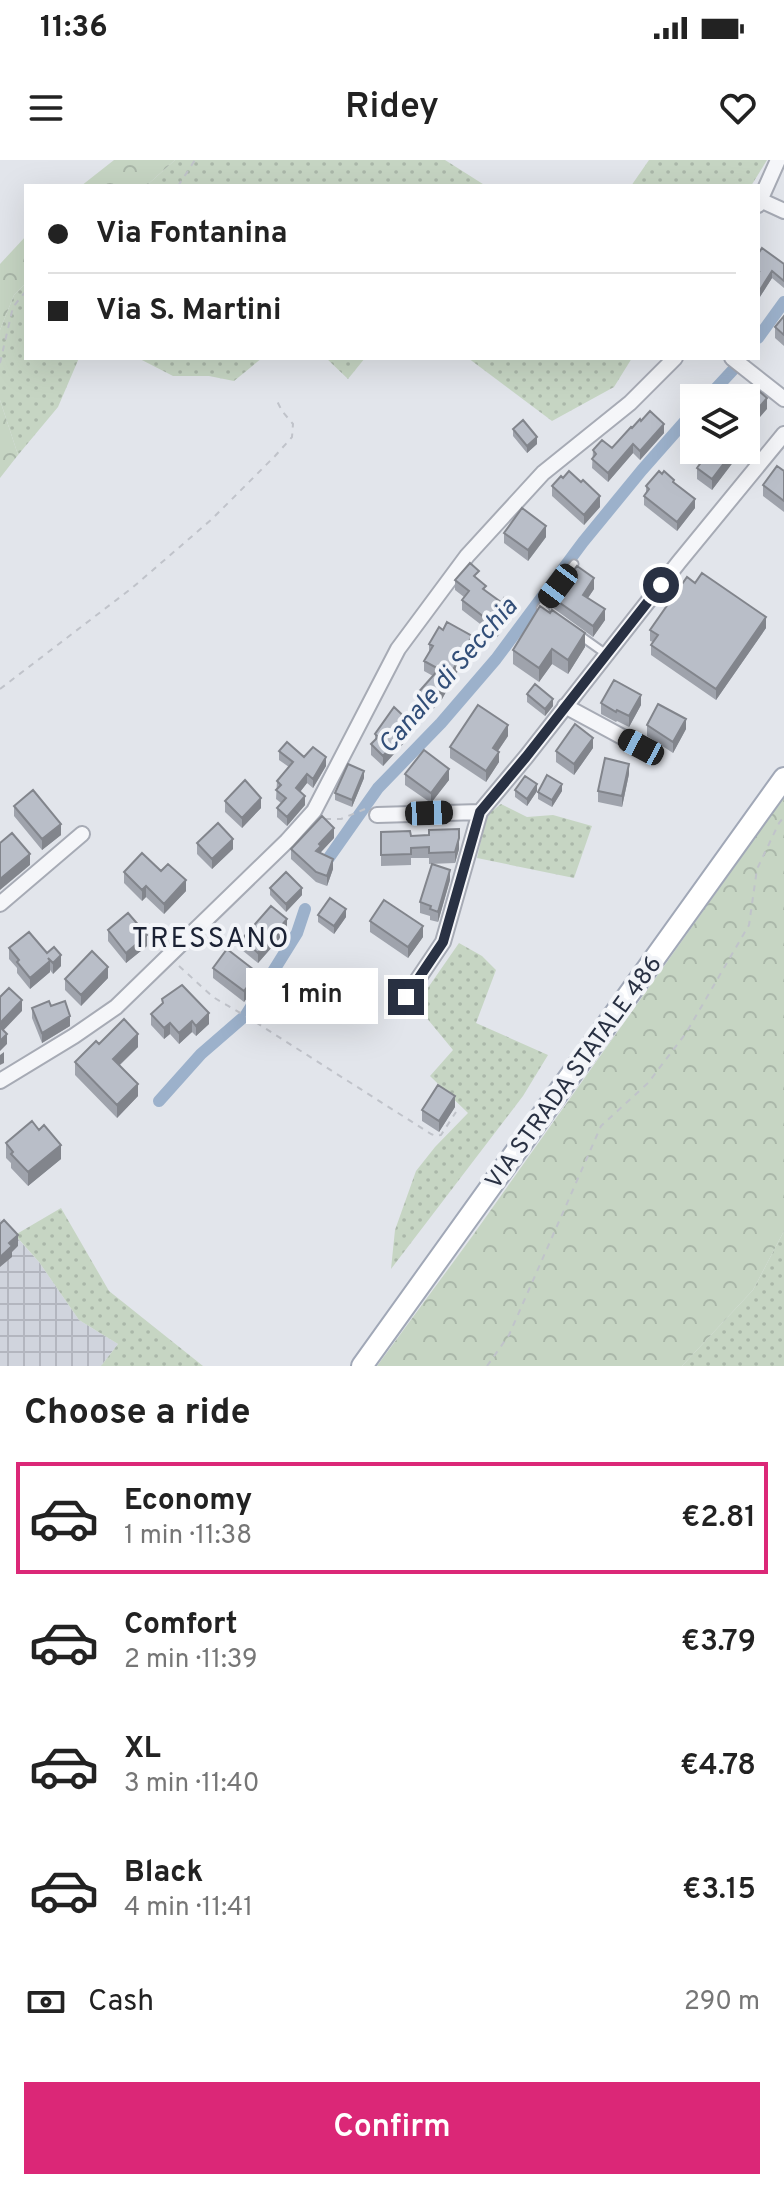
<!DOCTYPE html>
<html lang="en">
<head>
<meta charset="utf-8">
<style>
	:root { --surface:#fff; --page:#f2f2f2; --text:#222; --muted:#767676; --line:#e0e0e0; --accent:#db2777 }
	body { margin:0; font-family:Overpass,sans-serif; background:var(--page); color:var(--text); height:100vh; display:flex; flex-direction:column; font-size:30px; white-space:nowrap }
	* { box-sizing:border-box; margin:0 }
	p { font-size:26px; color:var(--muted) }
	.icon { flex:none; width:44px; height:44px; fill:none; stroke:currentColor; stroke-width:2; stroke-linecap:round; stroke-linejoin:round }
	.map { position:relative; height:1206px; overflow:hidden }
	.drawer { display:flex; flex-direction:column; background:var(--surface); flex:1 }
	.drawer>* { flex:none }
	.hud { position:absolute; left:24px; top:24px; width:736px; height:176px; border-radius:0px; box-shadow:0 8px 32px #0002; display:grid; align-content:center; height:176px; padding:0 24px; background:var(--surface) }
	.buttons { position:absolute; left:680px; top:224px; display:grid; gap:16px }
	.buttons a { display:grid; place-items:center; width:80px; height:80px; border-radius:0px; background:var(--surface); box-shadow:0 8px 32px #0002; font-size:40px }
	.end { position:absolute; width:36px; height:36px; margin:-18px; border:10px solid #293143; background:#fff; box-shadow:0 0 0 4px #fff }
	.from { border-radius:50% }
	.bubble { position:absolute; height:56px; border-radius:0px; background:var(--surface); box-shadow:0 8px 32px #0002; font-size:26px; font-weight:600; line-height:56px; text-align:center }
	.car { position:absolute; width:24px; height:48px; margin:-24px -12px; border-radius:10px; box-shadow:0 0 6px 2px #0007; background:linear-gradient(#222 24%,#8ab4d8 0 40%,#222 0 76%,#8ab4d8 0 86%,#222 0) }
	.hud b { display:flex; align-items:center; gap:28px; height:76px; font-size:30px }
	.hud b+b { border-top:2px solid var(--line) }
	.hud i { width:20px; height:20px; background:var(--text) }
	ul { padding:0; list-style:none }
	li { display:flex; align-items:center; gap:24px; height:112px; margin:0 16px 12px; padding:0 8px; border:4px solid transparent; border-radius:0px }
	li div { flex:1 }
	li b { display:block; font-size:30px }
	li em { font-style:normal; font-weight:600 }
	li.active { border-color:var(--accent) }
	li>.icon { width:72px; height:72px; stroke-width:1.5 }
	h2 { padding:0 24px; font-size:36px; line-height:96px }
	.pay { display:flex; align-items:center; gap:20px; height:88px; padding:0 24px; font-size:30px }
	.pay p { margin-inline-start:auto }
	.primary-button { display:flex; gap:16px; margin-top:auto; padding:16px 24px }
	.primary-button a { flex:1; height:92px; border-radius:0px; background:var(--accent); color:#fff; font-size:32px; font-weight:600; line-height:92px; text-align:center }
	.status { display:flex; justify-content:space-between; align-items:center; height:56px; padding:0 40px; background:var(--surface); direction:ltr }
	.status svg { height:22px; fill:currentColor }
	header { display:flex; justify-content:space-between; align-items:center; height:104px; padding:0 24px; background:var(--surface); font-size:36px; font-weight:600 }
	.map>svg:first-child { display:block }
</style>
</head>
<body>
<div class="status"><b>11:36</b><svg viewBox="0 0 49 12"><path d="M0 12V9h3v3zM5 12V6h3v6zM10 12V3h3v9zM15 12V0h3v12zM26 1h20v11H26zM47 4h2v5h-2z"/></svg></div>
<header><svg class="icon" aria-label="menu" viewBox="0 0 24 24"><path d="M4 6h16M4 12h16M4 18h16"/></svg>Ridey<svg class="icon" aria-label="heart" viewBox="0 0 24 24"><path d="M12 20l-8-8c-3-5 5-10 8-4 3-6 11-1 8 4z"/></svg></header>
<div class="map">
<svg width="784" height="1206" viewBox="0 0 784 1206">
	<defs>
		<pattern id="industrial-grid" width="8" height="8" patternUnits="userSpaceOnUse" patternTransform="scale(2)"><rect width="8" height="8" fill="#d0d4dd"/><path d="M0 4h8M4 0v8" fill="none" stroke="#b3b6bf"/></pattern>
		<pattern id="grass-dots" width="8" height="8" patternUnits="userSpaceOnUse" patternTransform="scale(2)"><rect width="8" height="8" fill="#c6d5c3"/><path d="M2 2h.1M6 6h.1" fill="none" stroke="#aab7a9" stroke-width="1.8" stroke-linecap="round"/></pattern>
		<pattern id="forest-crowns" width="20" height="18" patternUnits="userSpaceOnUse" patternTransform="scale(2)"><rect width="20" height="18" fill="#c6d5c3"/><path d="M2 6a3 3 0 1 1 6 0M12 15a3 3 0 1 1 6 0" fill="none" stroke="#aab7a9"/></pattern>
	</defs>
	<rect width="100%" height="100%" fill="#e2e5eb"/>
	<!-- industrial -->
	<path fill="url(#industrial-grid)" d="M0 1059 39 1102 79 1160 118 1184 101 1206H0Z"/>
	<!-- grass -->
	<path fill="url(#grass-dots)" d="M175 0H445L486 26H146Z
		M649 0H767L751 26H631Z
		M26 123V198H79L58 247 18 295 0 240V170L14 135Z
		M138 198H262L234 221 209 216H173Z
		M326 198H365L348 219Z
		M468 198H632L614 227 552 261Z
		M501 644 527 657 553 655 592 666 574 718 477 698 487 655Z
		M459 783 482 796 496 810 476 863 548 895 523 936 391 1109 395 1070 416 1011 435 987 468 953 430 916 453 890 416 845Z
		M61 1048 109 1131 203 1206H101L118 1184 79 1160 39 1102 15 1075Z
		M784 1071V1206H682L753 1130Z"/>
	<!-- forest -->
	<path fill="url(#forest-crowns)" d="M114 0H175L146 26H81Z
		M26 76V123L14 135 0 170V104Z
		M0 240 18 295 0 318Z
		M784 637V1071L753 1130 682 1206H377L471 1078Z"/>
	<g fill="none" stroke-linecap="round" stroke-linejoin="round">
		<!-- canal -->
		<path stroke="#9cb1cb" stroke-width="12" d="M758 178 784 142
			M707 238 744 198
			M328 699 378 628 441 563 496 499 583 382 642 310 694 251
			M159 941 201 894 246 855 297 773 305 749"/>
		<defs>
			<path id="service" d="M545 451 541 448 574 404
				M578 474 606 494"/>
			<path id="minor" d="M760 40 784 51
				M758 45 778 0
				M732 198 784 239
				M565 546 641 587
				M377 655 480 652
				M0 744 82 674
				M406 837 443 782 480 652 526 597 679 402 784 274
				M0 921 74 876 116 847 287 681 314 651 398 489 467 396 543 313 630 243 675 198"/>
			<path id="primary" d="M362 1206 784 618"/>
		</defs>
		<!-- service casing -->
		<use href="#service" stroke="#a7abb5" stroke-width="11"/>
		<!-- minor casing -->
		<use href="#minor" stroke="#a7abb5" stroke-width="18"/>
		<!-- primary casing -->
		<use href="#primary" stroke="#a1a8b7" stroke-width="24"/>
		<!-- path -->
		<path stroke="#c0c3ca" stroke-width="2" stroke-dasharray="6 6" stroke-linecap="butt" d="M178 26 195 0
			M0 203 13 147 26 131
			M0 529 132 428 212 359 275 296 292 277 293 264 282 251 276 239
			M325 659H341L365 649
			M179 806 213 837 249 858 431 974 436 976 441 975 456 952
			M487 1206 509 1175 601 966 648 923 686 873 749 765 757 709 779 663 784 657"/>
		<!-- service -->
		<use href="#service" stroke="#f5f6f9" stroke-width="7"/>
		<!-- minor -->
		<use href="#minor" stroke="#f5f6f9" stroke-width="14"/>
		<!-- primary -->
		<use href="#primary" stroke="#fff" stroke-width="20"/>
	</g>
	<!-- wall -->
	<path fill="#9fa3ac" d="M758 94 784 104V128L772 118 758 140Z
		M784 156V186L775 178V167Z
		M632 268 664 273 640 300 633 293 608 322 592 308 593 290 612 288Z
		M513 269 537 284 527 293 513 276Z
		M734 301 712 330 697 319V308Z
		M784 311V352L763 336V325Z
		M563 318 581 322 600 347 584 365 552 336V326Z
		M674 323 695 348 677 371 644 345V336L646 333V326Z
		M504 373 546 377 528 401 504 383Z
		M455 420H479L486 431 513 456 497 477 462 450V440L464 437 455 430Z
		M695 423 766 468 716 540 651 495V485L653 482 650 481V470Z
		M594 429 588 438 605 460 593 477 553 448V438Z
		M429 484 472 486 442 539 428 555 416 545V535L433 516 424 511V501L429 492Z
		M585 487 568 514 552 504 539 522 513 504V490Z
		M527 534 553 546 545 556 527 542Z
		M601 543 641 545 629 567 617 561 616 562 601 554Z
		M647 565 686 569 673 593 647 576Z
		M375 574H412L383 606 371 595V584L375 580Z
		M508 576 498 591 499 602 486 622 450 598V587Z
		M593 588 574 615 556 602V591Z
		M279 591 304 597 326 606 313 628 307 623 300 632 305 645 287 666 277 657V648L281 643 276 639 277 621 289 607 279 600Z
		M405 614 449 620 431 643 405 625Z
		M629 614 622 647 598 642V631Z
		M364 618 352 647 335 640V633Z
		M515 630 537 631 527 646 515 637Z
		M562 631 552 647 538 639V632Z
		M225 641 261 648 242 668 225 652Z
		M14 646 61 675 42 690 14 656Z
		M381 672 411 676 459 689 455 703 429 704V698H411V705L381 706Z
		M334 678 321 692V694L333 709 327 726 316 722 291 699V689Z
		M197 683 233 689 212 709 197 694Z
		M161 711 186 731 164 754 146 737 142 741 124 723V712Z
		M450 720 438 762 430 760V756L420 753V742Z
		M270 728 302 735 286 752 270 735Z
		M318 755 346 757 334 774 318 762Z
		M370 761 423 777 408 798 370 772Z
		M108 770 147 786 126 803 108 781Z
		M287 770 258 803 242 790V779Z
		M9 788 47 793 61 806 53 814 50 810V812L30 829 17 813V808L9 799Z
		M213 808 258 823 244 842 213 818Z
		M108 818 81 846 65 830V819Z
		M162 839 209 864 196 876 192 872 179 884 170 874 164 879 151 865V854L162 844Z
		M51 846 70 866 42 883 32 858V848Z
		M99 884 138 887 120 905 138 936 117 958 75 915V902Z
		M455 947 439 972 422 961V950Z
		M39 970 61 999 28 1026 11 1008V1003L6 998V983Z"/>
	<!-- shaded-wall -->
	<path fill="#82858c" d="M772 111V118L758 140V133Z
		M767 238V249L746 273V263Z
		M664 264V273L640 300V291Z
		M537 277V284L527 293V286Z
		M633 284V293L608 322V313Z
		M734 290V301L712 330V319Z
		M600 336V347L584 365V355Z
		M695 339V348L677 371V362Z
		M546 366V377L528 401V390Z
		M594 418V429L583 445V435Z
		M513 446V456L497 477V467Z
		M605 449V460L593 477V466Z
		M766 457V468L716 540V529Z
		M585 473V487L568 514V500Z
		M472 476V486L442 539 428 555V545Z
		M552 489V504L539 522V508Z
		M641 535V545L629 567V556Z
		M553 539V546L545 556V549Z
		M686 559V569L673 593V582Z
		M412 564V574L383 606V596Z
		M508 565V576L493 598V588Z
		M593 578V588L574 615V604Z
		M499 592V602L486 622V611Z
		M326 597V606L313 628V619Z
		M629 604V614L622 647V636Z
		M449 609V620L431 643V633Z
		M364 611V618L352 647V640Z
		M307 614V623L296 637V628Z
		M537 624V631L527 646V639Z
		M562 624V631L552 647V640Z
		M305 636V645L287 666V657Z
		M261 638V648L242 668V658Z
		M61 664V675L42 690V679Z
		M334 668V678L321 692V696L316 691 319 684Z
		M459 678V689L455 703V692Z
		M233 679V689L212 709V699Z
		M30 694V705L0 730V719Z
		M333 699V709L327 726V716Z
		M450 710V720L438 762V752Z
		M186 720V731L164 754V744Z
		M146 726V737L142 741V730Z
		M302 728V735L286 752V744Z
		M346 749V757L334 774V766Z
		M287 759V770L258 803V793Z
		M423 766V777L408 798V787Z
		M147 775V786L126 803V793Z
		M61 795V806L53 814V803Z
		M50 801V812L30 829V818Z
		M108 807V818L81 846V835Z
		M258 813V823L244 842V831Z
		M22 840V851L0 874V863Z
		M209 853V864L196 876V866Z
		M70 856V866L42 883V873Z
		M192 861V872L179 884V873Z
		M170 863V874L164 879V868Z
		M7 874V884L0 891V881Z
		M138 874V887L113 911V899Z
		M4 892V903L0 905V895Z
		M138 924V936L117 958V945Z
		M455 936V947L439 972V961Z
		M61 985V999L28 1026V1012Z
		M18 1075V1086L12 1092V1097L0 1107V1097L9 1083Z"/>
	<!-- building -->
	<path fill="#b9bec8" stroke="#82858c" stroke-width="2" d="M762 88 784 104V121L772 111 758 133V114L759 112H758V94Z
		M784 156V175L775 167Z
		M752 225 767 238 746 263V238H727L737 227 744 234Z
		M650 251 664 264 640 291 633 284 608 313 592 299 596 294 593 290 602 280 612 288 631 267 632 268 640 259 641 261Z
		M523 260 537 277 527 286 513 269Z
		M710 290H734L712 319 697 308Z
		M777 306 784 311V341L763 325Z
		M569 311 581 322 583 320 600 336 584 355 552 326 561 316 563 318Z
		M659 311 662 314 664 311 674 320 673 322 695 339 677 362 644 336 649 329 646 326Z
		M522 348 546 366 528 390 504 373Z
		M470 403 479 411 474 416 486 426 483 429 501 442 504 438 513 446 497 467 462 440 469 431 455 420Z
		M577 406 594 418 583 435 605 449 593 466 553 438Z
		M702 413 766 457 716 529 651 485 658 475 650 470 687 417 695 423Z
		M540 446 550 453 552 450 585 473 568 500 552 489 539 508 513 490Z
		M447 462 472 476 442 529 428 545 416 535 439 509 424 501 433 486 429 484 439 467 443 470Z
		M614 520 641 535 629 556 617 550 616 552 601 543Z
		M535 524 553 539 545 549 527 534Z
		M658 544 686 559 673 582 647 565Z
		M478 545 508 565 493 588 499 592 486 611 450 587Z
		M394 547 412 564 383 596 371 584 378 577 375 574Z
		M575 564 593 578 574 604 556 591Z
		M287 582 304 597 313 587 326 597 313 619 307 614 296 628 305 636 287 657 277 648 286 638 276 630 281 625 277 621 293 602 279 591Z
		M424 590 449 609 431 633 405 614Z
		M605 598 629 604 622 636 598 631Z
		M348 604 364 611 352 640 335 633Z
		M547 615 562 624 552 640 538 632Z
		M525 616 537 624 527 639 515 630Z
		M245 620 261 638 242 658 225 641Z
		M33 630 61 664 42 679 14 646Z
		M322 656 334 668 319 684 321 686 316 691 333 699 327 716 316 712 291 689Z
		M218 663 233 679 212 699 197 683Z
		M459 669V678L455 692 429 693V687L411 688V694L381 695V672L410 671 411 676 429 675V670Z
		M12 673 30 694 0 719V683Z
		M142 693 161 711 168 704 186 720 164 744 146 726 142 730 124 712Z
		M432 704 450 710 438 752 430 749 431 746 420 742Z
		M286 712 302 728 286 744 270 728Z
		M330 738 346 749 334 766 318 755Z
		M384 740 423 766 408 787 370 761Z
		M271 746 287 759 258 793 242 779Z
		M128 753 147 775 126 793 108 770Z
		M29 772 47 793 54 787 61 795 53 803 48 798 50 801 30 818 17 802 19 800 9 788Z
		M227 789 258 813 244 831 213 808Z
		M92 791 108 807 81 835 65 819Z
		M182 825 209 853 196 866 192 861 179 873 170 863 164 868 151 854 163 843 162 839Z
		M9 828 22 840 0 863V837Z
		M49 841 51 846 65 841 70 856 42 873 32 848Z
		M124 859 138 874 113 899 138 924 117 945 75 902 96 881 99 884Z
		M0 867 7 874 0 881Z
		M438 925 455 936 439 961 422 950Z
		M32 961 39 970 44 965 61 985 28 1012 11 994 13 992 6 983Z
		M4 1060 18 1075 9 1083 12 1086 0 1097V1064Z"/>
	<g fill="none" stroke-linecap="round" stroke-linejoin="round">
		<!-- route -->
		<path stroke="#293143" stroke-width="10" d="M406 837 443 782 480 652 526 597 661 425"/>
	</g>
	<g text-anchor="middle" stroke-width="8" stroke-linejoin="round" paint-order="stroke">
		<!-- street labels -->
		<g font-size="24" fill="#293143" stroke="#f2f4f8">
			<text transform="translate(573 912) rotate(-54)" y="8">VIA STRADA STATALE 486</text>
		</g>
		<!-- water labels -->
		<g font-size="26" font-style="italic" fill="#324e78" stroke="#f2f4f8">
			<text transform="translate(447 515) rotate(-49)" y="9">Canale di Secchia</text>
		</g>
		<!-- quarter labels -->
		<g font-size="28" letter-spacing="2" fill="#1b2234" stroke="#f2f4f8">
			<text x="211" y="787">TRESSANO</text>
		</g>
	</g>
</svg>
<div class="buttons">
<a><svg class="icon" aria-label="layers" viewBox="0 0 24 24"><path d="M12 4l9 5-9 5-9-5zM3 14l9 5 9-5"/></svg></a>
</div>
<i class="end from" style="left:661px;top:425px"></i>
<i class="end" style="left:406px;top:837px"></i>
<div class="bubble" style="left:246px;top:808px;width:132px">1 min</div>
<i class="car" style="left:558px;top:426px;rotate:217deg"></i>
<i class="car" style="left:641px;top:587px;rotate:298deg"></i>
<i class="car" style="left:429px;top:653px;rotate:88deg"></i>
<div class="hud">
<b><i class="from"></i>Via Fontanina</b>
<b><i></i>Via S. Martini</b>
</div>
</div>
<section class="drawer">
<h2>Choose a ride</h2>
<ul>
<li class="active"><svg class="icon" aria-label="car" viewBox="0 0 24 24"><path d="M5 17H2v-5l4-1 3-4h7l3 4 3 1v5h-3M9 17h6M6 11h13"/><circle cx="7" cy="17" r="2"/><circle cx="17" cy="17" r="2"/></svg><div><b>Economy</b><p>1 min · 11:38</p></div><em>€2.81</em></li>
<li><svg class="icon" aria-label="car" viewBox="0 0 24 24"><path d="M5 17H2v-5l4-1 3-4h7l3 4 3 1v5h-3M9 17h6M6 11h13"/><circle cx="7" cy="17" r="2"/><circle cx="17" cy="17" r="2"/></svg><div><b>Comfort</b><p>2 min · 11:39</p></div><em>€3.79</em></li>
<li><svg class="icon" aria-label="car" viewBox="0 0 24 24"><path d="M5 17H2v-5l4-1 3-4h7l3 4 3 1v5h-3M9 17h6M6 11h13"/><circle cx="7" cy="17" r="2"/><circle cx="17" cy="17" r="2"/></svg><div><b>XL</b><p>3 min · 11:40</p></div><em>€4.78</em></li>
<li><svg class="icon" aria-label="car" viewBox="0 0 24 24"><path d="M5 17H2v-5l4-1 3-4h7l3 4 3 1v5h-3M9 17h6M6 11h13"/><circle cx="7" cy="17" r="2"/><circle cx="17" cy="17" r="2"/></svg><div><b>Black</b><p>4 min · 11:41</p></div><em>€3.15</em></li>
</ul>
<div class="pay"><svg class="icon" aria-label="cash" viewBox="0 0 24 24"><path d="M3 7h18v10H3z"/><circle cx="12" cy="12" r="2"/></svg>Cash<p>290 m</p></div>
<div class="primary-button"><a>Confirm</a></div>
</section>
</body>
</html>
